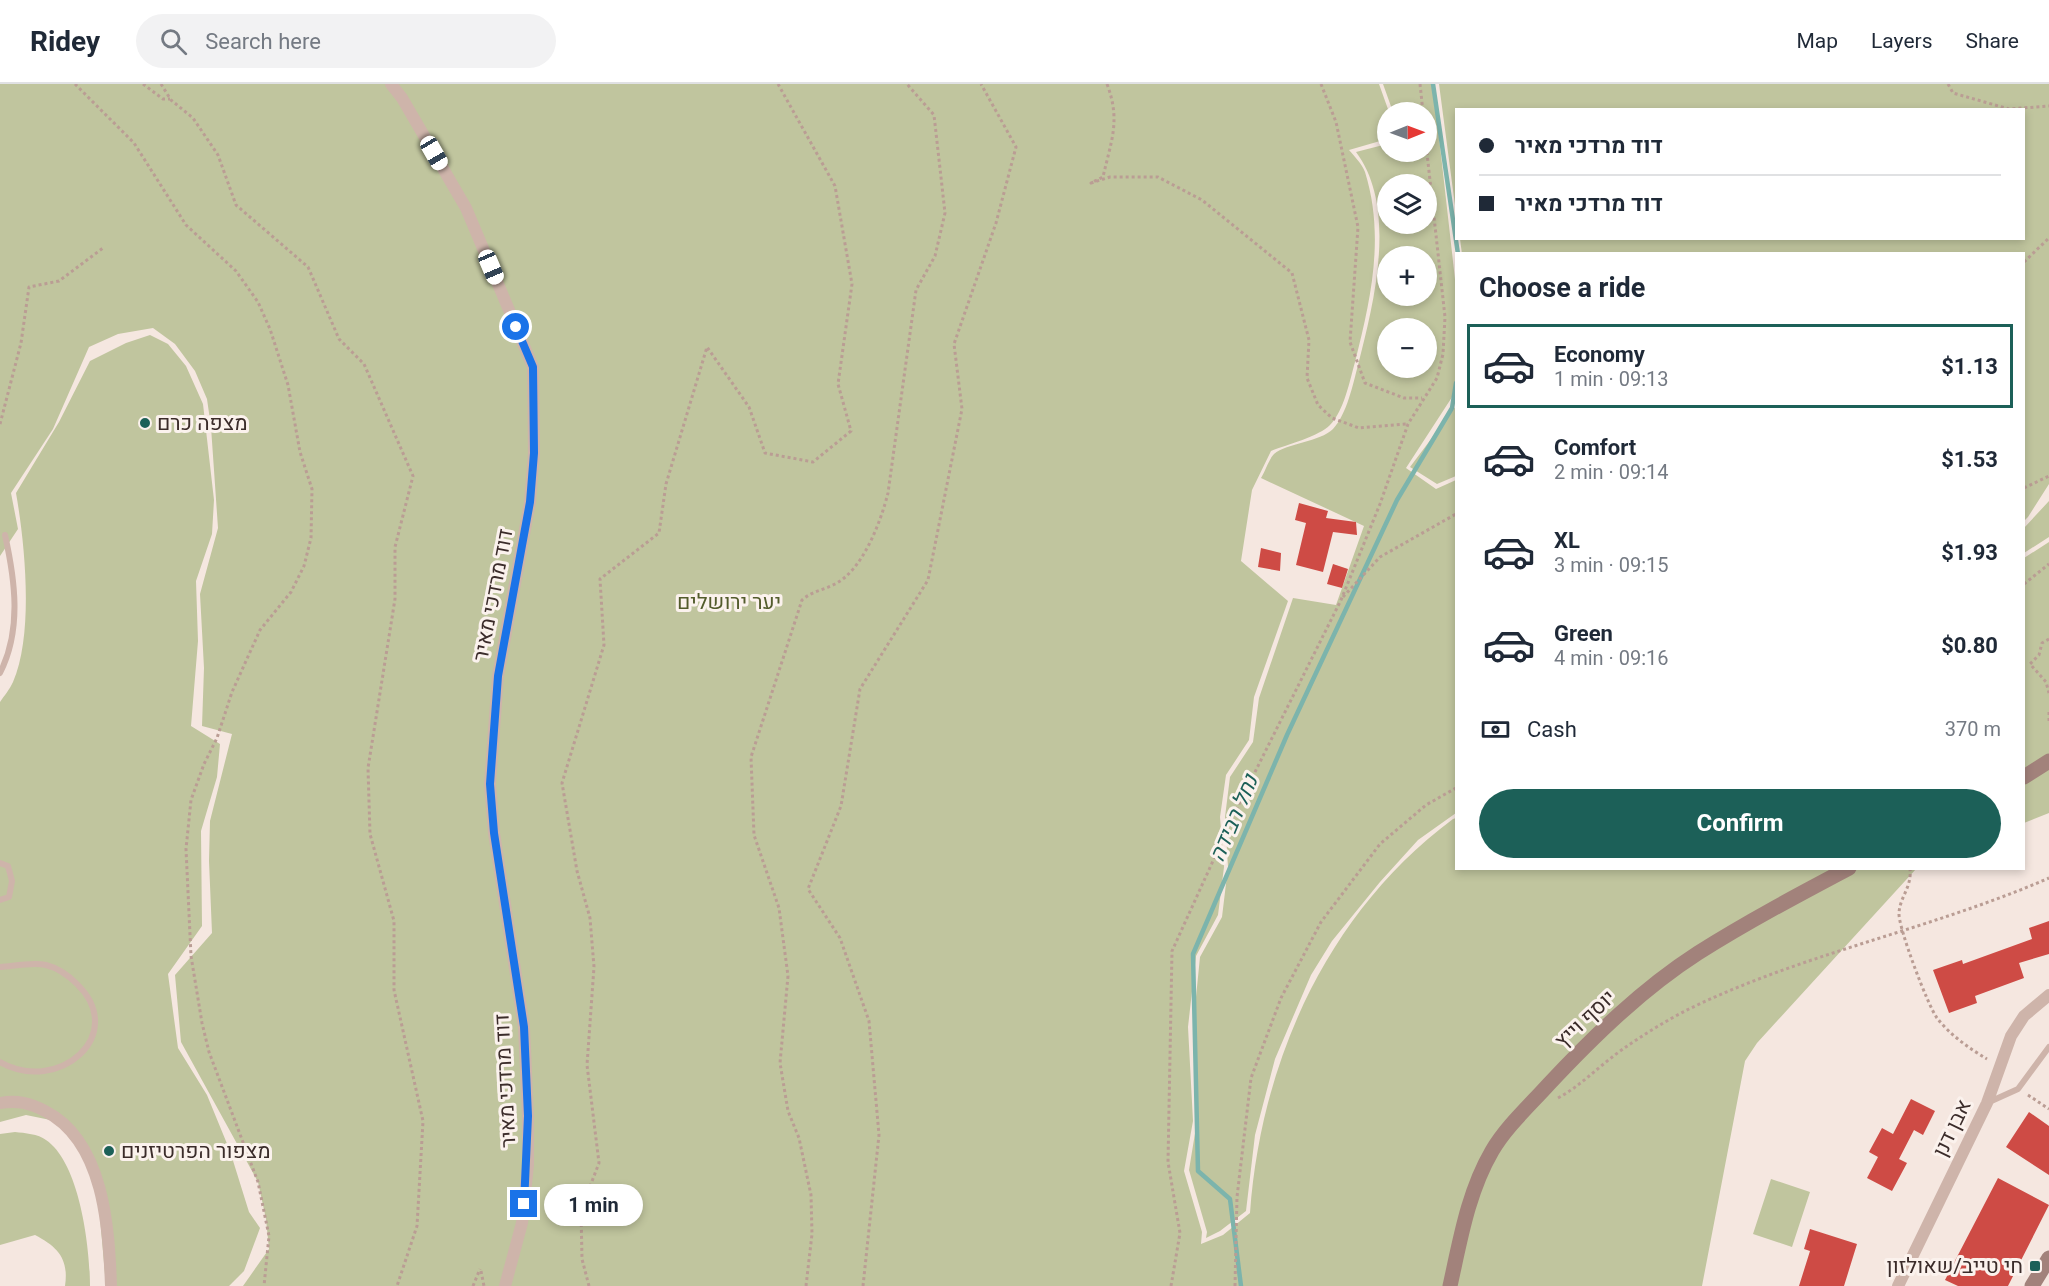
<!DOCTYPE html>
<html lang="en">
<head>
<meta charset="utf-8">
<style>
	:root { --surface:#fff; --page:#f2f2f3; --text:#1f2937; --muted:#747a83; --line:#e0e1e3; --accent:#1c6058 }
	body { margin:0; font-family:Roboto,Heebo,sans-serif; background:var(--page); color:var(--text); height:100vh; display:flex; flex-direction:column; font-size:22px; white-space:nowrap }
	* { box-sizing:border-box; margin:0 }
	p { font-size:20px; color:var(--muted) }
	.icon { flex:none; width:33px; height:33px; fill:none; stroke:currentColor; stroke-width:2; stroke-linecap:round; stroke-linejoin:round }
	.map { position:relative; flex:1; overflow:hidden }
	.side { position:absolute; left:1455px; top:168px; width:570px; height:618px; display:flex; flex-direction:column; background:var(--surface); border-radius:0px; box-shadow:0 3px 9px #0003 }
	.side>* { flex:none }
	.hud { position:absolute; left:1455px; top:24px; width:570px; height:132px; border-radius:0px; box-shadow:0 3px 9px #0003; display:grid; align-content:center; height:132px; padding:0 24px; background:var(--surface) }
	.needle { width:39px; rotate:89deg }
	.controls { position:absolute; left:1377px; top:18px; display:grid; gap:12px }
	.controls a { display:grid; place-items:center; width:60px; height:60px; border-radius:50%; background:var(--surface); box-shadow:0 3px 9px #0003; font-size:30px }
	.end { position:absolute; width:27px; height:27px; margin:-14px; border:8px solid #1a73e8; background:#fff; box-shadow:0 0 0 3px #fff }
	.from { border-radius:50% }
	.bubble { position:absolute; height:42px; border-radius:21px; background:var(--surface); box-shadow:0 3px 9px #0003; font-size:20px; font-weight:700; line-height:42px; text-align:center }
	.car { position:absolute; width:18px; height:36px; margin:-18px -9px; border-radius:8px; box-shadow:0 0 4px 2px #0007; background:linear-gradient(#fff 24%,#345 0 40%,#fff 0 76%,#345 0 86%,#fff 0) }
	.hud b { display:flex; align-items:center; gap:21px; height:57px; font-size:22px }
	.hud b+b { border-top:2px solid var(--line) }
	.hud i { width:15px; height:15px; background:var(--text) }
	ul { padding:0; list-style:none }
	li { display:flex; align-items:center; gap:18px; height:84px; margin:0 12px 9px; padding:0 12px; border:3px solid transparent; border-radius:0px }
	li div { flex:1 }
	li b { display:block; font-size:22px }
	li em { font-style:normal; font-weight:700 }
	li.selected { border-color:var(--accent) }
	li>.icon { width:54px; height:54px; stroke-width:1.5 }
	h2 { padding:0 24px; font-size:27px; line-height:72px }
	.pay { display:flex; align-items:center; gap:15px; height:66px; padding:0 24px; font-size:22px }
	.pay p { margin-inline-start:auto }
	.primary-button { display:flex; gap:12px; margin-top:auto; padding:12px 24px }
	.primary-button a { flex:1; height:69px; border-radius:36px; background:var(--accent); color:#fff; font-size:24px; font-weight:700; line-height:69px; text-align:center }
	header { display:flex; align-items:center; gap:36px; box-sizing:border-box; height:84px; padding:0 30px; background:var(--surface); border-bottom:2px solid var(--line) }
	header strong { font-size:28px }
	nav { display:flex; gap:33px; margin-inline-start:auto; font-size:21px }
	.search { width:420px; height:54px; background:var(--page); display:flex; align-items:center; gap:15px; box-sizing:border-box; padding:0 21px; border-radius:33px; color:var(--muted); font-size:22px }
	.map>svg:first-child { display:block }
</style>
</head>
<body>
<header>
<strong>Ridey</strong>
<div class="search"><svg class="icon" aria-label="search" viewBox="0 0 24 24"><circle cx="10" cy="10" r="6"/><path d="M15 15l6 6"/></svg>Search here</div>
<nav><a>Map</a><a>Layers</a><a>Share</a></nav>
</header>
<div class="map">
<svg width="2049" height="1202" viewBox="0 0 2049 1202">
	<rect width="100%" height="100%" fill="#f5e7e0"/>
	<!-- green -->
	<path fill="#c0c59e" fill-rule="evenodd" d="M0 0H1379L1389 28 1387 55 1349 66C1354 72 1362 80 1365 88 1385 152 1371 215 1355 278 1350 296 1344 327 1330 341 1320 352 1286 361 1271 367L1252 406 1241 477 1288 517 1254 613 1249 656 1226 691 1220 733 1224 783 1218 831 1196 872 1188 943 1193 1037 1184 1087 1202 1148 1201 1160 1223 1151 1250 1129C1261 976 1328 828 1453 735L1456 734V784L1916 785 1757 959 1745 977 1702 1202H243L269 1165 266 1135 258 1098 181 958 175 891 212 849 209 777 210 737 232 650 202 642 204 584 200 510 218 444 211 343 207 315 195 287 175 260 153 244 118 250 89 263 53 345 11 409 18 445 0 472Z
		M1383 0H1433L1456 204V307L1406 384 1436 405 1456 396V729L1418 756 1380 798 1332 857 1311 891 1275 975 1255 1051 1246 1127 1220 1147 1206 1154 1207 1148 1189 1086 1197 1037 1193 943 1200 873 1222 833 1228 783 1225 733 1230 693 1253 658 1259 614 1293 514 1336 521 1364 442 1261 394C1265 388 1269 375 1274 370 1287 359 1320 358 1333 345 1347 330 1353 300 1358 281 1374 219 1398 124 1356 68L1387 60 1388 68H1426V28H1393ZM1388 100H1426V140H1388ZM1388 172H1426V212H1388ZM1388 244H1426V284H1388Z
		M1439 0H2049V400L2028 433 2024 437V170H1462L1460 155 2024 154V26H1456V129Z
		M150 251 168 260 186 282 203 320 214 416 212 450 196 497 198 557 191 642 220 660 217 693 201 747 202 842 168 890 178 964 207 1011 230 1067 249 1128 260 1144 244 1187 229 1202H106L96 1088 70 1040 26 1031 0 1038V618C4 612 10 605 13 598 34 550 25 460 16 409L59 338 90 277 126 259Z
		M1456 322V392L1437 400 1410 383Z
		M2049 417V453L2024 469V444Z
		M2049 458V729L2024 739V474Z
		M15 1048C25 1049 38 1050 46 1056 80 1079 90 1164 90 1202H65C69 1175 58 1163 35 1151L0 1161V1050Z
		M1771 1095 1810 1108 1792 1163 1753 1150Z"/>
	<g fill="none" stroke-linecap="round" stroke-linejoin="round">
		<!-- stream -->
		<path stroke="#7cb4ac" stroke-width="4.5" d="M1433 0 1458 170
			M1241 1202 1230 1115 1198 1087 1193 870 1287 651 1397 416 1452 324 1456 299"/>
	</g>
	<!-- building -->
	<path fill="#ce4b45" d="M1299 419 1328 427 1326 434 1356 438 1357 451 1333 448 1323 488 1296 481 1306 439 1295 436Z
		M1261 464 1281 469 1280 487 1258 483Z
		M1333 480 1348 485 1342 504 1327 500Z
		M2049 837V870L2019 879 2024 894 1975 912 1977 919 1949 929 1933 886 1962 876 1963 880 2032 855 2029 844Z
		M1911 1015 1935 1027 1923 1051 1914 1046 1899 1075 1907 1079 1892 1107 1867 1094 1878 1073 1869 1068 1882 1044 1893 1050Z
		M2029 1028 2049 1042V1091L2006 1063Z
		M1998 1094 2049 1121 2008 1202H1958L1945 1196Z
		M1810 1145 1857 1160 1844 1202H1799L1810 1167 1804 1165Z"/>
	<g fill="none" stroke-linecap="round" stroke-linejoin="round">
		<!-- path -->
		<path stroke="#ba9d94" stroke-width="3" stroke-dasharray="3 3" stroke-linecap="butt" d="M75 0 134 59 186 141 236 187 258 218 270 245 288 301 300 368 312 405 311 454 304 482 291 508 260 546 232 608 217 654 204 680 191 716 186 765 191 872 202 939 209 968 258 1098 269 1152 264 1202
			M143 0 163 15H170
			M161 0 171 16 193 34 218 71 236 121 308 183 339 255 364 280 413 392 395 463V515L368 684 370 750 394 837V906L423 1037 417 1142 397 1202
			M1107 0C1121 37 1111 57 1103 93L1091 99 1110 93H1158L1202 116 1292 189 1309 256 1307 294 1318 321 1332 334 1359 344 1407 340
			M1321 0 1336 38 1358 143 1350 258 1365 299 1404 314H1422
			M1420 0 1423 28
			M1948 0 1953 9 2009 25 2049 22
			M2024 178 2049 154
			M0 340 21 259 29 203 59 197 103 164
			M2024 404 2049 392
			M2024 500 2049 480
			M1343 513 1380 473 1456 430
			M2049 555 2042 559 2039 571 2030 580 2046 598 2049 609
			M2049 628V637
			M1910 784C1912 804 1900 812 1899 829 1898 843 1928 922 1937 934 1949 950 1970 965 1987 975
			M2028 1011 2049 1025
			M1558 1014C1582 1001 1600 981 1623 965 1643 951 1667 936 1689 925 1804 869 1932 845 2049 794
			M481 1187 484 1202
			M473 1202 480 1185
			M589 1202 582 1175 581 1126 599 1079 587 981 594 883 590 834 577 787 562 699 604 561 600 495 659 449 666 400 707 263 749 323 765 369 813 378 851 347 838 300 852 200 835 102 778 0
			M806 1202 812 1150 811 1111 799 1054 788 1027 780 979 788 892 779 824 754 751 751 673 802 516C812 507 824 506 835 500 863 486 881 437 888 409L916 206 935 172 945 129 934 31 907 0
			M863 1202 879 1051 869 937 840 854 808 805 841 722 860 605 928 496 962 325 954 260 996 139 1016 63 981 0
			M1171 1202 1180 1149 1168 1078 1172 867 1238 722 1341 516 1380 420 1408 340 1437 294 1443 270 1445 233 1426 60
			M1235 1202 1237 1113 1251 994 1281 914 1321 838 1380 760 1426 721 1456 704"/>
		<!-- lane -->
		<path stroke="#ceb4aa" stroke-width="6" d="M0 589C22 546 15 496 5 451
			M0 779 8 782 12 797 9 813 0 816
			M0 883C14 882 33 878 46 881 58 884 69 892 77 900 129 951 58 1011 0 978
			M1987 1019 2018 1005 2049 963"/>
		<!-- street -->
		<path stroke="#ceb4aa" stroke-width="12" d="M391 0 402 14 466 124 533 283 534 369 530 418 498 592 490 700 494 749 524 943 528 1032V1081L522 1139 505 1202
			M0 1019C17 1016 30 1019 45 1027 104 1057 109 1144 111 1202
			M1898 1202 1987 1019 2011 952 2024 932 2049 911"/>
		<!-- secondary -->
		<path stroke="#a2827b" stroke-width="15" d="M2024 693 2049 677
			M1450 1202C1460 1157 1468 1108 1492 1067 1506 1043 1529 1022 1548 1001 1593 953 1642 905 1698 869 1747 838 1798 811 1849 784
			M2032 1202 2049 1174"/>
	</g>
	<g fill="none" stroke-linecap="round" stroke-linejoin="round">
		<!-- route -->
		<path stroke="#1a73e8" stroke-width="8" d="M516 243 533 283 534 369 530 418 498 592 490 700 494 749 524 943 528 1032 524 1120"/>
	</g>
	<!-- markers -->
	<g fill="#1c6058" stroke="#fbf2ed" stroke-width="2">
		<circle cx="145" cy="339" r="6"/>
		<circle cx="109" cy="1067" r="6"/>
		<rect x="2029" y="1176" width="12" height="12" rx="3"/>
	</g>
	<g text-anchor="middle" stroke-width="6" stroke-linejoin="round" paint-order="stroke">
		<!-- poi labels -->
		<g font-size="21" fill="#3b2c2a" stroke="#fbf2ed" text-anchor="start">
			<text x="157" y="346">מצפה כרם</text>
			<text x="121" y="1074">מצפור הפרטיזנים</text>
			<text x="2023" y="1189" text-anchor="end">חי טייב/שאולזון</text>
		</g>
		<!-- street labels -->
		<g font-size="21" fill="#3b2c2a" stroke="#fbf2ed">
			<text transform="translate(493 511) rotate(-79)" y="7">דוד מרדכי מאיר</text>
			<text transform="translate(1585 935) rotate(-43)" y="7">יוסף וייץ</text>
			<text transform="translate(505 997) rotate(-93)" y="7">דוד מרדכי מאיר</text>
			<text transform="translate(1952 1044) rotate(-64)" y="7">אבן דנן</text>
		</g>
		<!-- park labels -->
		<g font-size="21" fill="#535c2c" stroke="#fbf2ed">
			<text x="729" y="525">יער ירושלים</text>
		</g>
		<!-- water labels -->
		<g font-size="22" font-style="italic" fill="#1c6058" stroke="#fbf2ed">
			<text transform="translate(1233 734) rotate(-67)" y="8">נחל רבידה</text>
		</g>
	</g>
</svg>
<div class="controls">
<a><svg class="needle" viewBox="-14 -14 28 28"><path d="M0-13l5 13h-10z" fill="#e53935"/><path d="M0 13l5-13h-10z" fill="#747a83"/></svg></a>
<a><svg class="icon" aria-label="layers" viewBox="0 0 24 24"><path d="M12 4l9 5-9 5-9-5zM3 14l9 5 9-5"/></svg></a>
<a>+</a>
<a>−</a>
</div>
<i class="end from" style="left:516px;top:243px"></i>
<i class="end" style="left:524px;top:1120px"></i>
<div class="bubble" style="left:544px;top:1100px;width:99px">1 min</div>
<i class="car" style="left:434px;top:69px;rotate:150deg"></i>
<i class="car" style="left:491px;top:183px;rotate:157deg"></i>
<div class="hud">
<b><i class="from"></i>דוד מרדכי מאיר</b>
<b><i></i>דוד מרדכי מאיר</b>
</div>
<section class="side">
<h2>Choose a ride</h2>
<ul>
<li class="selected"><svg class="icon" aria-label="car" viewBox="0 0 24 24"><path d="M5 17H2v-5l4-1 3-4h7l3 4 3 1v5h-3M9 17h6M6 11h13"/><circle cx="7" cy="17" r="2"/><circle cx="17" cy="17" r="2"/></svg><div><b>Economy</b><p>1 min · 09:13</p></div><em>$1.13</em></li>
<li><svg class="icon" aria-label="car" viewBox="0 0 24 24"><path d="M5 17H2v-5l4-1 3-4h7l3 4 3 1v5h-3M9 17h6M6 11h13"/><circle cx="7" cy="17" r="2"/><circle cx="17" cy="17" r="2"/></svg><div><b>Comfort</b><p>2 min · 09:14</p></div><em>$1.53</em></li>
<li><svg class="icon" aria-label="car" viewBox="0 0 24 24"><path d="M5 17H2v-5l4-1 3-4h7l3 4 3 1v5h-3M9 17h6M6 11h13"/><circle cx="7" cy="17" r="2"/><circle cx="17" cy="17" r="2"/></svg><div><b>XL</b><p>3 min · 09:15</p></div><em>$1.93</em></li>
<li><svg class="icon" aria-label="car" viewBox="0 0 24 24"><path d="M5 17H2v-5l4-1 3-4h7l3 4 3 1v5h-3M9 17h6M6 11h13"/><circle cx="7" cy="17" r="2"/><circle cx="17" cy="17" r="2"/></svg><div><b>Green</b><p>4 min · 09:16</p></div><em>$0.80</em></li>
</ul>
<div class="pay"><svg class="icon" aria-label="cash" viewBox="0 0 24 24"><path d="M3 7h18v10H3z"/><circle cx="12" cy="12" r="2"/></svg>Cash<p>370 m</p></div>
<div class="primary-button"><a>Confirm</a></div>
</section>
</div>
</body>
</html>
